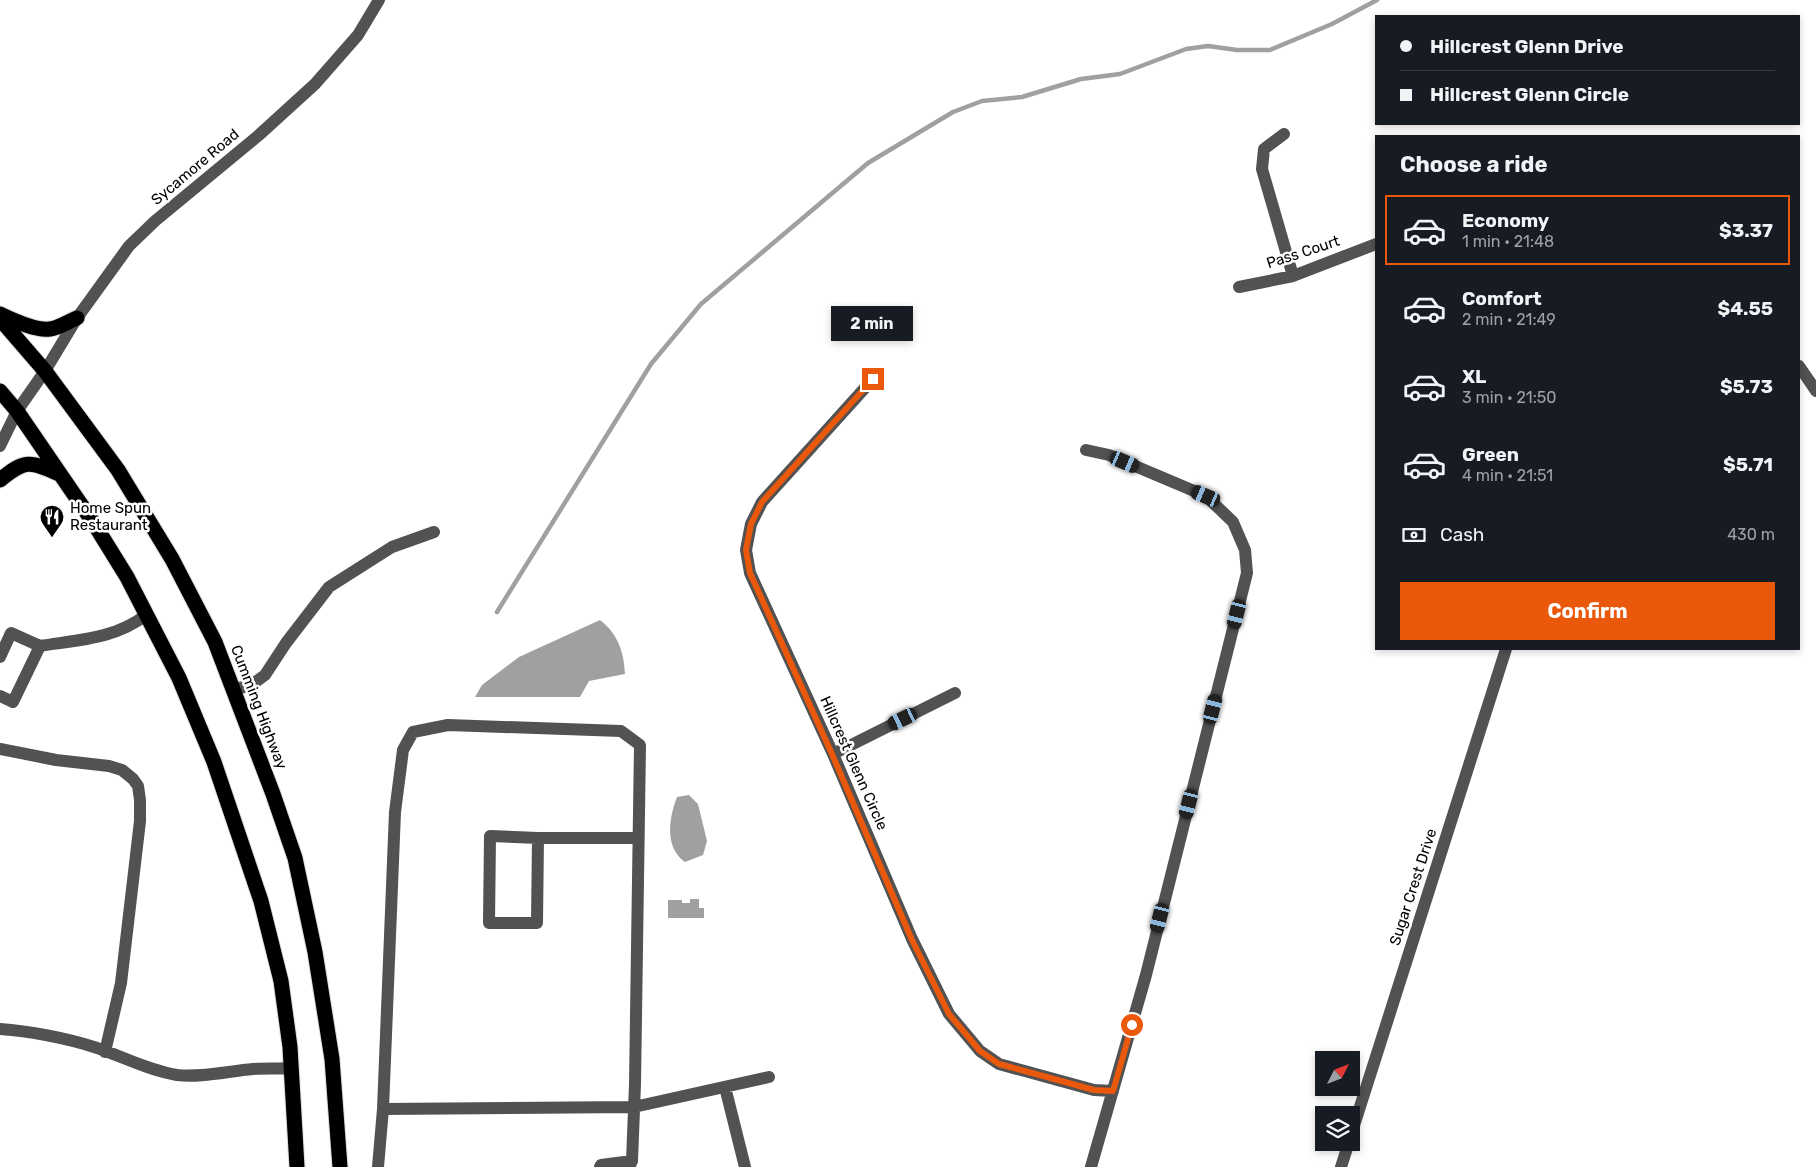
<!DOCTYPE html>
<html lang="en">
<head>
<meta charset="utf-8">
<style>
	:root { --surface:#171b24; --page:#20242c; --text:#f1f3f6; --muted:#9ea1a6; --line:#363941; --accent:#ea580c }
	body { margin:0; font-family:Rubik,sans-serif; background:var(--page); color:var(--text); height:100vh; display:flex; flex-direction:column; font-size:19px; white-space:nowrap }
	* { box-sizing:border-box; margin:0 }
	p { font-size:16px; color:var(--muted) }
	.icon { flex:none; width:28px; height:28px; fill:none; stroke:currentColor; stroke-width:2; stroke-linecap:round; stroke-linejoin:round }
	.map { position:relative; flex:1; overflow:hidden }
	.drawer { position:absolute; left:1375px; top:135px; width:425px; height:515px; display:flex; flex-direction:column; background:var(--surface); border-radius:0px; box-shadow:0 2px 8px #0003 }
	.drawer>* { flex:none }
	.hud { position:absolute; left:1375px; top:15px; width:425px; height:110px; border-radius:0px; box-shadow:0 2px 8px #0003; display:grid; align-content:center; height:110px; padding:0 25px; background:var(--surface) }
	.needle { width:32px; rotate:48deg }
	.tools { position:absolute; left:1315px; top:1051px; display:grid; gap:10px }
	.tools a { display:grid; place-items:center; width:45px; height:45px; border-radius:0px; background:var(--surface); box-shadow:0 2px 8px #0003; font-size:25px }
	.end { position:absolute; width:22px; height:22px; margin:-11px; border:6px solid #ea580c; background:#fff; box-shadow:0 0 0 2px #fff }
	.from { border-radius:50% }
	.bubble { position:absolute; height:35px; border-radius:0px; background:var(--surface); box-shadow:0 2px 8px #0003; font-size:16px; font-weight:700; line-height:35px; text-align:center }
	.car { position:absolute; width:15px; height:30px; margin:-15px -8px; border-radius:6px; box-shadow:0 0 4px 1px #0007; background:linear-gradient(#222 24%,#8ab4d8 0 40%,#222 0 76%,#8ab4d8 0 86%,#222 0) }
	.hud b { display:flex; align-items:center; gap:18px; height:48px; font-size:19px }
	.hud b+b { border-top:1px solid var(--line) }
	.hud i { width:12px; height:12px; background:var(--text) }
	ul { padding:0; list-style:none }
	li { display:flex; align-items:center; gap:15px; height:70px; margin:0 10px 8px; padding:0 15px; border:2px solid transparent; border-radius:0px }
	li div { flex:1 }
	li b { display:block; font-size:19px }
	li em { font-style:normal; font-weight:700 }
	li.active { border-color:var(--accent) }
	li>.icon { width:45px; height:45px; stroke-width:1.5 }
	h2 { padding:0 25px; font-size:22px; line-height:60px }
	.pay { display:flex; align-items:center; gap:12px; height:55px; padding:0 25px; font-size:19px }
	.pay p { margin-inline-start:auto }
	.primary-button { display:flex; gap:10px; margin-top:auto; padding:10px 25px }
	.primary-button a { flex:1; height:58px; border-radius:0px; background:var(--accent); color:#fff; font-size:20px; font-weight:700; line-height:58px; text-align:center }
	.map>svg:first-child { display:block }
</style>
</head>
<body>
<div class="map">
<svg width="1816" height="1167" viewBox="0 0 1816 1167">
	<rect width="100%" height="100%" fill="#fff"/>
	<!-- water -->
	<path fill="#a0a0a0" d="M600 620C618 634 624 652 625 674L589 681 580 697H475L482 685 519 657Z
		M689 795 698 804 707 841 703 855 685 862C664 847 669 818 677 797Z
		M690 899H699V908H704V918H668V900H682V903H690Z"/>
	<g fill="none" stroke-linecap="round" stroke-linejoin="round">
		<!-- stream -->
		<path stroke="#a0a0a0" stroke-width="4.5" d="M497 612 651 364 701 304 868 163 953 112 982 101 1022 97 1081 79 1120 74 1186 49 1208 46 1237 50H1270L1332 24 1377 0"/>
		<defs>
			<path id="highway" d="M0 314C13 320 35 331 50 329 59 328 69 321 77 318
				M0 319 45 371 118 470 172 559 215 642 273 794 295 858 315 952 332 1059 340 1167
				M0 391 17 411 93 522 127 577 179 678 214 762 261 901 281 981 290 1047 297 1167
				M0 480C25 459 31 461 59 474"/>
		</defs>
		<!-- highway casing -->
		<use href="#highway" stroke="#dbdbdb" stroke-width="17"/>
		<!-- minor -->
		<path stroke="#525252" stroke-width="12" d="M1284 134 1264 149 1262 169 1293 276
			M1239 287 1293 276 1376 244
			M1799 366 1816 391
			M873 379 762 502 751 524 746 550 750 573 833 754 912 939 949 1014 980 1051 999 1064 1094 1090 1113 1091
			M0 446 17 411 45 371 77 318 129 246 155 221 259 135 315 84 358 35 379 0
			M1086 450 1109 455 1206 496 1233 522 1245 550 1247 573 1146 975 1091 1167
			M0 657 11 633 40 646
			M233 689 250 686 265 675 286 643 329 587 392 547 434 532
			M0 696 13 702 40 646C77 640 115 639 146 615
			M0 749 56 760 109 766 122 770 133 779 138 786 140 800V821L121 983 105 1052
			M833 754 955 693
			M538 838 537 923H489L490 836 538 838H638
			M0 1029C29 1031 66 1038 94 1047 122 1056 147 1070 177 1075 200 1078 229 1071 253 1069 265 1068 279 1069 291 1068
			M725 1087 745 1167
			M383 1109 395 812 403 750 413 732 448 725 621 731 640 745 635 1084 632 1161 629 1167
			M1351 1135 1506 649
			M378 1167 383 1109 634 1107 769 1077
			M600 1167 601 1165 632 1161
			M1341 1167 1349 1142"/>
		<!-- highway -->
		<use href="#highway" stroke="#000" stroke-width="15"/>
	</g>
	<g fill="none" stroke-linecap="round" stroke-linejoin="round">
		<!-- route -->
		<path stroke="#ea580c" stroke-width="6" d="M873 379 762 502 751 524 746 550 750 573 832 754 912 940 949 1014 980 1051 999 1064 1094 1090 1113 1091 1132 1025"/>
	</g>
	<!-- icons -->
	<defs>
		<symbol id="restaurant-pin" viewBox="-11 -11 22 30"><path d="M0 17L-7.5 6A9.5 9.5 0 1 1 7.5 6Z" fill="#000" stroke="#fff"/><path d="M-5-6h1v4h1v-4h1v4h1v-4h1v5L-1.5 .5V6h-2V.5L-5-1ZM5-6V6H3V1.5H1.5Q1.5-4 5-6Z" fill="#fff"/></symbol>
	</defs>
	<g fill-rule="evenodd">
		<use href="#restaurant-pin" x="38" y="503" width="28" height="38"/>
	</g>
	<g text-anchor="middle" stroke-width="5" stroke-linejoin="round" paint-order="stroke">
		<!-- street labels -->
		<g font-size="15" fill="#000" stroke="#fff">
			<text transform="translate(195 167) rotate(-40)" y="5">Sycamore Road</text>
			<text transform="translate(1303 252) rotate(-18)" y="5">Pass Court</text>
			<text transform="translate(259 707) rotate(69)" y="5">Cumming Highway</text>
			<text transform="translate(854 763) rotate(66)" y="5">Hillcrest Glenn Circle</text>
			<text transform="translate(1413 887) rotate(-72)" y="5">Sugar Crest Drive</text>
		</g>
		<!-- poi labels -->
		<g font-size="15" fill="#000" stroke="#fff" text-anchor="start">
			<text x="70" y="513">Home Spun<tspan x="70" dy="17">Restaurant</tspan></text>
		</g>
	</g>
</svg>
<div class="tools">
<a><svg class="needle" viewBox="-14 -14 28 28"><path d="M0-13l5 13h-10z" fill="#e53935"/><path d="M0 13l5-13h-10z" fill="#9ea1a6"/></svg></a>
<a><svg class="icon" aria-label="layers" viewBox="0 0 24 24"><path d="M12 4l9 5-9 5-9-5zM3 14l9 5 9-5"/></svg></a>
</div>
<i class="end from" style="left:1132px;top:1025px"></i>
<i class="end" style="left:873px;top:379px"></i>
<div class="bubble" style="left:831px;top:306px;width:82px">2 min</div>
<i class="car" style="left:1125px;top:462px;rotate:113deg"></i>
<i class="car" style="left:1206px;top:496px;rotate:293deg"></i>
<i class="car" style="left:1237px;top:614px;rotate:194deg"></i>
<i class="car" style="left:1213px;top:709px;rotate:14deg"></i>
<i class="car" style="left:903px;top:719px;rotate:244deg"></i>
<i class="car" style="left:1189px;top:804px;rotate:194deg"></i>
<i class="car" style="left:1160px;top:918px;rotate:194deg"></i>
<div class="hud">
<b><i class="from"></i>Hillcrest Glenn Drive</b>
<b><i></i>Hillcrest Glenn Circle</b>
</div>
<section class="drawer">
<h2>Choose a ride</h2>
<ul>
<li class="active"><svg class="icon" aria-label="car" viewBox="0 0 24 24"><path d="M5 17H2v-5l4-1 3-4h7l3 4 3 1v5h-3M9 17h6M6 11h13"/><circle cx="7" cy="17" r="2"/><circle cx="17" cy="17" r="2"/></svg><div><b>Economy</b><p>1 min · 21:48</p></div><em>$3.37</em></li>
<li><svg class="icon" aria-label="car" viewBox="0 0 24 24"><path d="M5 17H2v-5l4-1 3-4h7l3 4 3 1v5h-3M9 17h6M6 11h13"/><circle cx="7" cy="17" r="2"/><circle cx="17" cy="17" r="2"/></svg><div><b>Comfort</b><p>2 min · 21:49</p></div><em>$4.55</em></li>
<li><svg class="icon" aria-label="car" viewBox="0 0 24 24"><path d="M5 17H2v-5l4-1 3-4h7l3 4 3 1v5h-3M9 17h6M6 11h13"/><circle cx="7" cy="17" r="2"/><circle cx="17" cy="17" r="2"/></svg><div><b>XL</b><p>3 min · 21:50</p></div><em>$5.73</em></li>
<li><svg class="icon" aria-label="car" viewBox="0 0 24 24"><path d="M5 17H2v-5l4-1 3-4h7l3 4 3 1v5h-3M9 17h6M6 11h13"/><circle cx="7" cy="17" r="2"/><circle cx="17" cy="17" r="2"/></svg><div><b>Green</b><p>4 min · 21:51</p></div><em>$5.71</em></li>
</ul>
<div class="pay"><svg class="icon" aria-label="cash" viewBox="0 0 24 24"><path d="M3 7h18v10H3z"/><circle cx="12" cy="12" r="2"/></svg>Cash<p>430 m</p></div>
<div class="primary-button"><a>Confirm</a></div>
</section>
</div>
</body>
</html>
